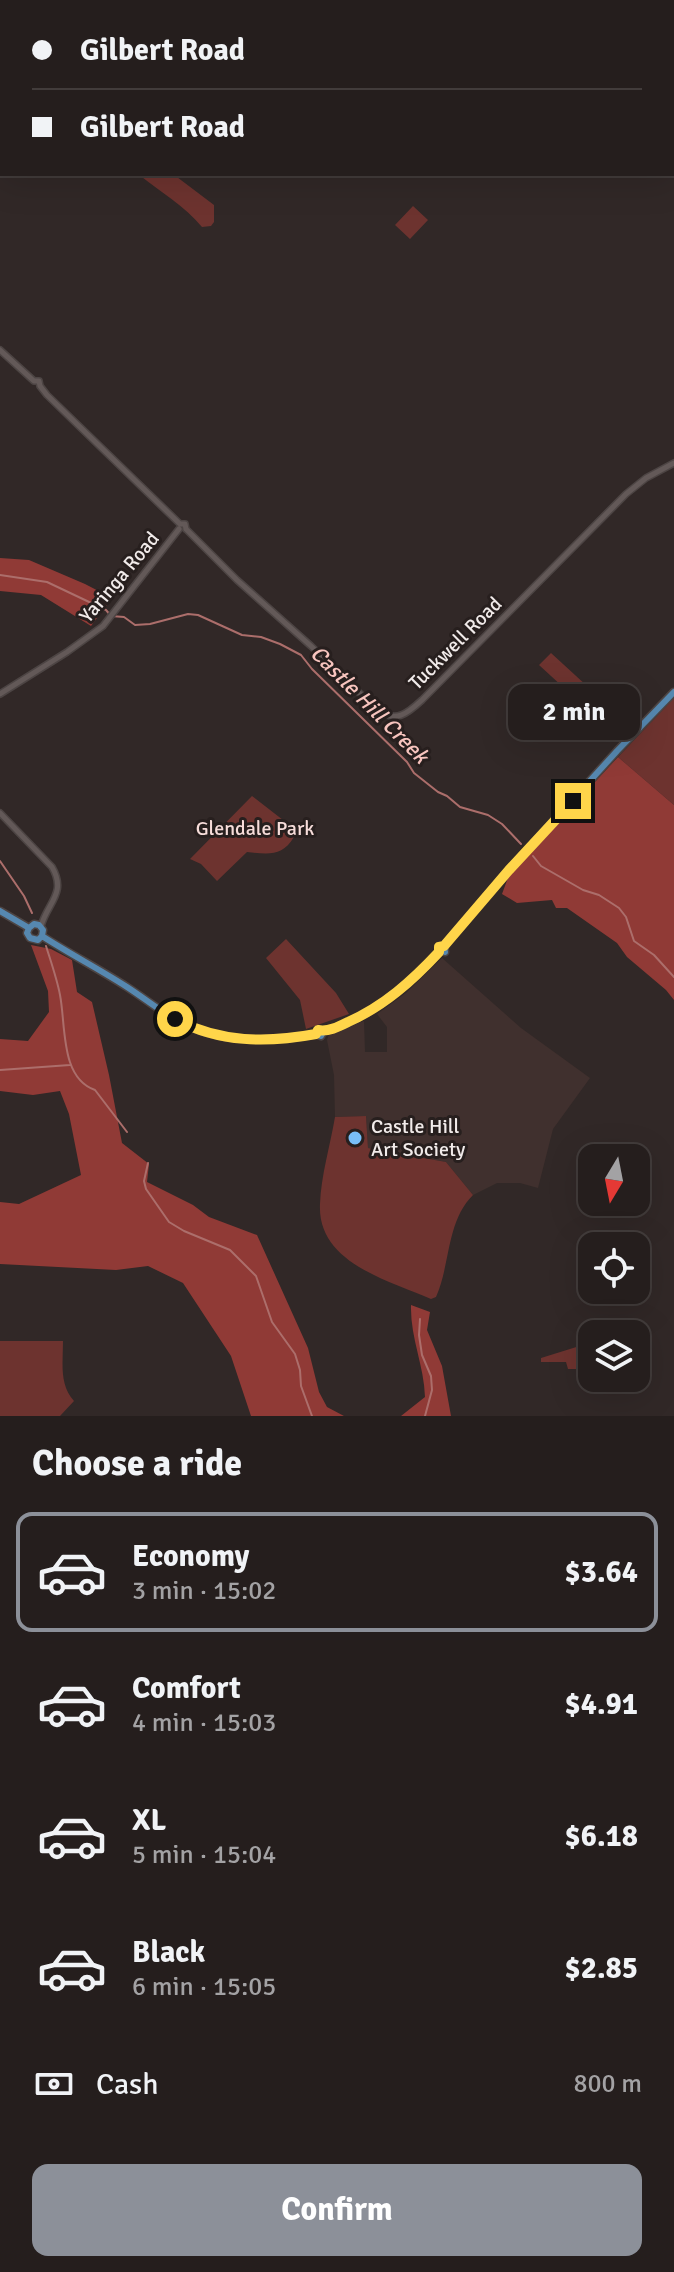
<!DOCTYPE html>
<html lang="en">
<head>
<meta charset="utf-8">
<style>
	:root { --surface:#251e1d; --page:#312b2a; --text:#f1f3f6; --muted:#a3a2a4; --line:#423c3b; --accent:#8c9099 }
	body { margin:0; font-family:Signika,sans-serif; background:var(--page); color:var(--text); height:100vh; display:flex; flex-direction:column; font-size:30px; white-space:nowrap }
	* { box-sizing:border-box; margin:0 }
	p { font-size:26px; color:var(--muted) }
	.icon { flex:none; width:44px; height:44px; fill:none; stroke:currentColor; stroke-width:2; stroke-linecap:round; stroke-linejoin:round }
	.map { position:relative; height:1416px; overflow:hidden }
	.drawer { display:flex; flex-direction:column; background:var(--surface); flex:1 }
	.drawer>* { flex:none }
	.hud { position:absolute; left:0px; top:0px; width:674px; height:176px; box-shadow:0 8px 32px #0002,0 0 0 2px var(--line); display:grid; align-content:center; height:176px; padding:0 32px; background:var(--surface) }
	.needle { width:52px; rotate:190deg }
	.tools { position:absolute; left:578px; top:1144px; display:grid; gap:16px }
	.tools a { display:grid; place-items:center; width:72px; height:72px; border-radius:16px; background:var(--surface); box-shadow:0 8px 32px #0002,0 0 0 2px var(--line); font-size:40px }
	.end { position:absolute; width:36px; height:36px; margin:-18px; border:10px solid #ffd54a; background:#111; box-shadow:0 0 0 4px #111 }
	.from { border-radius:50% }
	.bubble { position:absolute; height:56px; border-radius:16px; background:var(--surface); box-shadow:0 8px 32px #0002,0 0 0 2px var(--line); font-size:26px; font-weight:700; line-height:56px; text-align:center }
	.hud b { display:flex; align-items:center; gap:28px; height:76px; font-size:30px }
	.hud b+b { border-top:2px solid var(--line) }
	.hud i { width:20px; height:20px; background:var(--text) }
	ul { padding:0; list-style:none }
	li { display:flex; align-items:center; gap:24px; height:120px; margin:0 16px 12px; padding:0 16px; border:4px solid transparent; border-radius:16px }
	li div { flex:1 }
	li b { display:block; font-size:30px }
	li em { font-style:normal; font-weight:700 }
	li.current { border-color:var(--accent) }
	li>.icon { width:72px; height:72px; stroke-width:1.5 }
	h2 { padding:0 32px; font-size:36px; line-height:96px }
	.pay { display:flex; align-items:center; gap:20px; height:88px; padding:0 32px; font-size:30px }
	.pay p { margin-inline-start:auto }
	.action { display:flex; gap:16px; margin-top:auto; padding:16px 32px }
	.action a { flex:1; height:92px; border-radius:16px; background:var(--accent); color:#fff; font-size:32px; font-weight:700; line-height:92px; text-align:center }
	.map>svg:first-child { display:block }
</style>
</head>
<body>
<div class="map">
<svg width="674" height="1416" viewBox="0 0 674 1416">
	<rect width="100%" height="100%" fill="#312827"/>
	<!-- built -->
	<path fill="#40302e" d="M442 958 521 1028 590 1078 553 1129 538 1188 520 1183H497L473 1195 446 1162 368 1148 366 1116 335 1117 334 1075 327 1040 329 1034 364 1021 365 1052H387V1027L377 1014 406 993Z"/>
	<!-- green -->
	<path fill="#6d332f" d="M138 174H173L214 205V222L211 226 202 227C185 206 159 191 138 174Z
		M413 206 428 220 410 239 395 225Z
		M551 653 587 686 575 698 539 665Z
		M674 698V805L618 757Z
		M252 796 292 827 294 837C282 857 268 854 247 852L217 881 201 864 190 859Z
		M286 939 336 993 349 1014 306 1029 300 1000 266 958Z
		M366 1116 368 1148 446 1162 473 1195C446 1222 451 1263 436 1297L431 1299C388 1280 317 1263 320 1204 321 1176 330 1146 335 1117Z
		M592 1339V1359L587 1365 589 1369H568L566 1362H541V1358L586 1344Z
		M0 1341H63C63 1363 59 1384 74 1401L60 1416H0Z"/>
	<!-- forest -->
	<path fill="#903a36" d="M0 558 29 560 85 584 112 598 91 626 41 595 0 591Z
		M618 757 674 805V1000L666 990 627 957 617 943 567 908H556L552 900 517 903 502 894 509 875Z
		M31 945 51 949 72 960 77 992 92 1002 109 1075 122 1143 149 1164 147 1182 193 1205 209 1217 257 1235 308 1348 319 1392 327 1407 344 1416H251L231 1356 183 1283 148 1266 116 1270 0 1264V1202L19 1204 81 1175 69 1114 60 1091 33 1095 0 1091V1039L28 1041 49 1012 48 991Z
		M411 1305 430 1312 427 1330 442 1366 451 1416H401L425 1397C424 1365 410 1337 411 1305Z"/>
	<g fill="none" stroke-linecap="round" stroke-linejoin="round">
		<!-- stream -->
		<path stroke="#ac6e6b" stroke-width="2" d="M0 575 47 582 106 610 111 616 124 617 135 625 150 624 188 614 198 615 242 635 261 637 280 644 301 655 312 669 407 762 414 773 438 792 447 796 460 807 488 815 502 824 521 844
			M533 856 541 866 583 890 599 895 619 908 626 917 634 941 654 955 674 977
			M0 861 24 896 32 913
			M46 946C51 962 57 979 60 995 66 1025 60 1078 95 1090L127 1132
			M0 1070 70 1065
			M148 1163 144 1181 146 1189 169 1222 184 1231 230 1250 256 1276 272 1322 295 1354 300 1370 301 1386 312 1416
			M420 1319 419 1335 422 1355 431 1376 432 1390 425 1416"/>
		<defs>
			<path id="minor" d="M281 0 283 2
				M292 2 294 0
				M0 350 34 381H39L40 386 47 395 180 524H185L186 529
				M186 529 237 580 311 646 377 710C396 723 407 714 422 700L626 494 646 478 674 463
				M0 694 67 652 103 626 179 529
				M0 813 52 867C67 893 48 902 41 926"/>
			<path id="major" d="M507 0 509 2
				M514 0 516 2
				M672 134 674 135
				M672 143 674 145
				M0 911 29 928
				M29 928 27 933 30 938 38 940 42 936
				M29 928 34 924 39 925 43 930 42 936
				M42 936C70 954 99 969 127 987 144 998 160 1011 178 1021 221 1044 270 1043 316 1034L321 1036 323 1032C367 1019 400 992 432 960L439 952V947H444L445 952
				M444 946 509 870 617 751 674 692"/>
		</defs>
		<!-- minor casing -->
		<use href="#minor" stroke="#4d4544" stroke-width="8"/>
		<!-- major casing -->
		<use href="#major" stroke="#4d4544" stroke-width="9"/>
		<!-- minor -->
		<use href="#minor" stroke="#635958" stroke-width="5"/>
		<!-- major -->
		<use href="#major" stroke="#5688b0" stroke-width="6"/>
	</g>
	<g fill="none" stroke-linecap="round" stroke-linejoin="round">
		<!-- route -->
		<path stroke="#ffd54a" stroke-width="10" d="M175 1019C220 1043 267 1043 316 1034L318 1030C328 1032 338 1027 348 1022 384 1006 412 981 439 952V947L444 946 509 870 573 801"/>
	</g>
	<!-- markers -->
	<circle fill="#79bff8" stroke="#271f1e" stroke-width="3" cx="355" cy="1138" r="8"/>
	<g text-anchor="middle" stroke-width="6" stroke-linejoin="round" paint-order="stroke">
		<!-- street labels -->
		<g font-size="20" fill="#f1ebea" stroke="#271f1e">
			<text transform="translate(119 577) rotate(-50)" y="7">Yaringa Road</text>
			<text transform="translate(455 643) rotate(-45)" y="7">Tuckwell Road</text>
		</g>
		<!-- park labels -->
		<g font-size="20" fill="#f7ddda" stroke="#271f1e">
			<text x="255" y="835">Glendale Park</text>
		</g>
		<!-- poi labels -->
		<g font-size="20" fill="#f1ebea" stroke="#271f1e" text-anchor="start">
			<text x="371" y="1133">Castle Hill<tspan x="371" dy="23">Art Society</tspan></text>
		</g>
		<!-- water labels -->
		<g font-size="22" font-style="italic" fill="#f7c4be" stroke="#271f1e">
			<text transform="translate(370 704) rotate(45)" y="8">Castle Hill Creek</text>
		</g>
	</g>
</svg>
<div class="tools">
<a><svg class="needle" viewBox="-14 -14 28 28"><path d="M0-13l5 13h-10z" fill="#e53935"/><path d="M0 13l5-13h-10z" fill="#a3a2a4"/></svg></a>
<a><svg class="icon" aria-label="locate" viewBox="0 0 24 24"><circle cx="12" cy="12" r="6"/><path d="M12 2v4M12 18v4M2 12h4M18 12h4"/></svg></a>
<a><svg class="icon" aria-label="layers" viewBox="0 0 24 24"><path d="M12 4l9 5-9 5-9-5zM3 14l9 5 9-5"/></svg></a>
</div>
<i class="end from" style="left:175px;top:1019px"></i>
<i class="end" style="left:573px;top:801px"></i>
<div class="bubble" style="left:508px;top:684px;width:132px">2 min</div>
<div class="hud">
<b><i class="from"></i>Gilbert Road</b>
<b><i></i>Gilbert Road</b>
</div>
</div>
<section class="drawer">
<h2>Choose a ride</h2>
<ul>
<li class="current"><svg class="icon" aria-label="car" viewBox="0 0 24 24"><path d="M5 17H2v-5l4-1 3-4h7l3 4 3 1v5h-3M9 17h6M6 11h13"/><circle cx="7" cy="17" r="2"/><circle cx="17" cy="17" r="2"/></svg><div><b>Economy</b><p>3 min · 15:02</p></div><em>$3.64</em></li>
<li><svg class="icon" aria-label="car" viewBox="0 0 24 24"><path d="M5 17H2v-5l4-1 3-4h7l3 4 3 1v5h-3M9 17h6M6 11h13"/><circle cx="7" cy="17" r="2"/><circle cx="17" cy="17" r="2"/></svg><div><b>Comfort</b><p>4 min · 15:03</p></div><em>$4.91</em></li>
<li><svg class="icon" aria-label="car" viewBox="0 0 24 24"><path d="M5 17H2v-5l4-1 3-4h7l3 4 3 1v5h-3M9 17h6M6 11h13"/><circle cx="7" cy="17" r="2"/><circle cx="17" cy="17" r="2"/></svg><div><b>XL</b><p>5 min · 15:04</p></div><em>$6.18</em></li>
<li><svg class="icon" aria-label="car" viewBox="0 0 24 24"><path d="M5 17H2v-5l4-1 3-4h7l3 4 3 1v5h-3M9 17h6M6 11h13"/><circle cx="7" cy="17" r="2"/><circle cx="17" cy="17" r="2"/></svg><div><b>Black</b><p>6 min · 15:05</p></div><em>$2.85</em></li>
</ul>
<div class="pay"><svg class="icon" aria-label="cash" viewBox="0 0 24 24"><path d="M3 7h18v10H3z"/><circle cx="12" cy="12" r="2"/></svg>Cash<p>800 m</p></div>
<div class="action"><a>Confirm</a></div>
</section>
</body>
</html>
